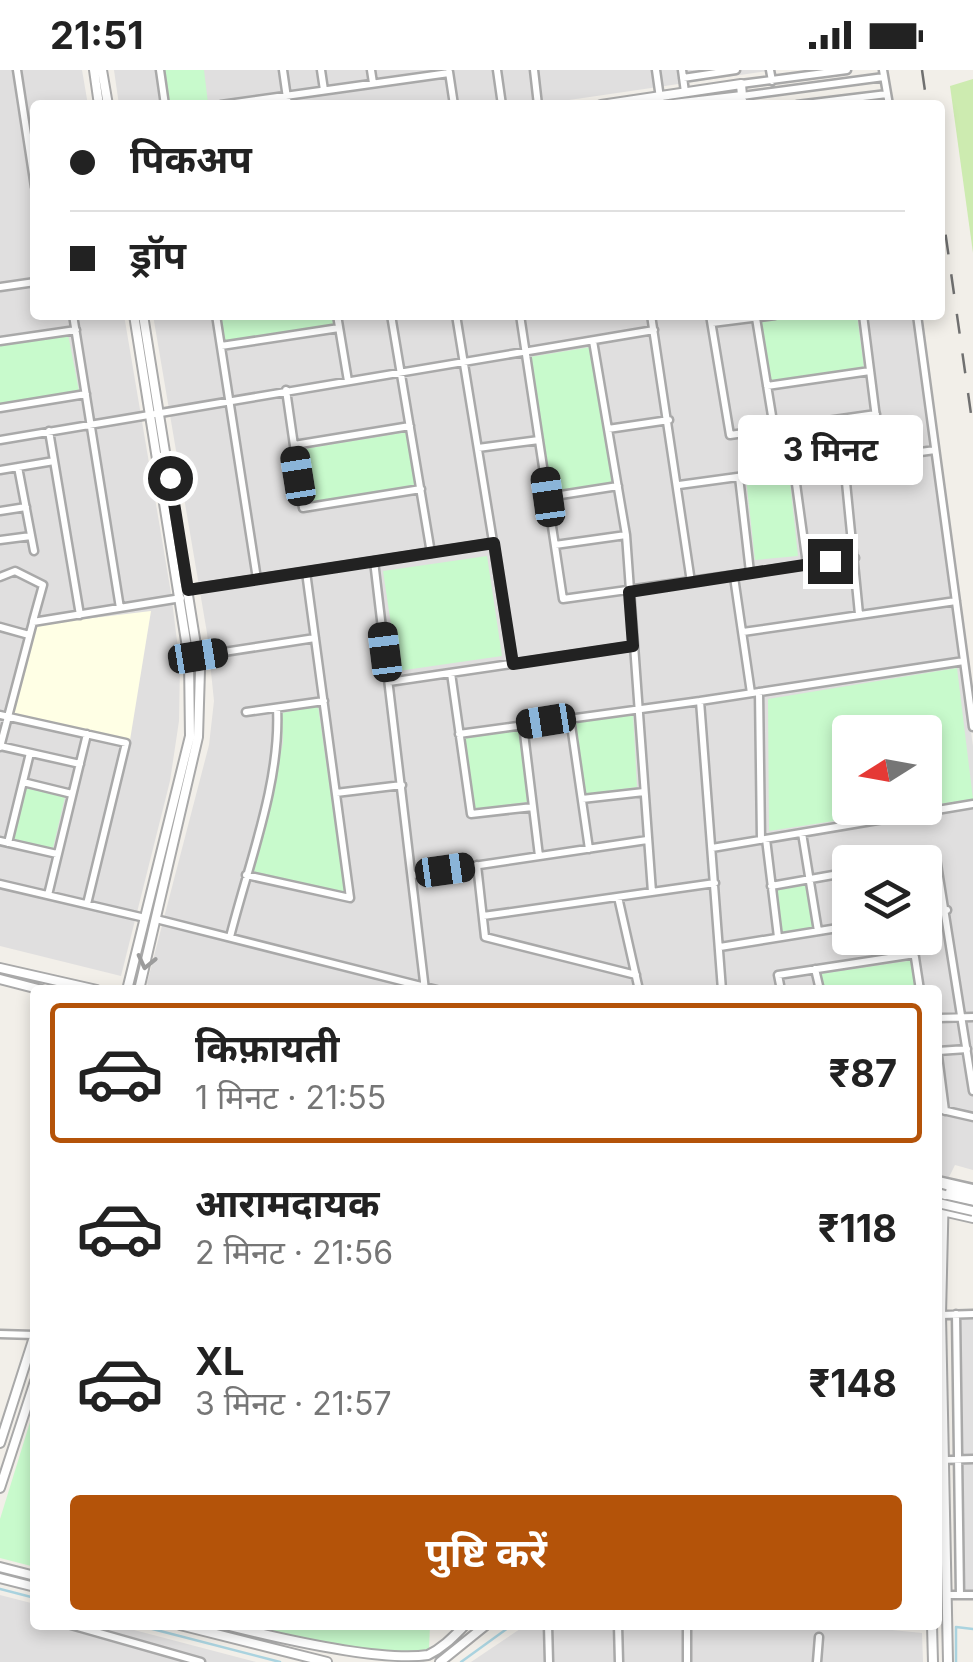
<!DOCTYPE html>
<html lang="hi">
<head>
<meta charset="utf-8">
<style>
	:root { --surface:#fff; --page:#f6f6f6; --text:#222; --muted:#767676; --line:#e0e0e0; --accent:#b45309 }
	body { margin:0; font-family:Inter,"Noto Sans Devanagari",sans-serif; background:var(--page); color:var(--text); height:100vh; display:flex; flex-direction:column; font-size:38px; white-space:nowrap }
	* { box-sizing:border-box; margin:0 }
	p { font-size:32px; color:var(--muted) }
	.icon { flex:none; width:55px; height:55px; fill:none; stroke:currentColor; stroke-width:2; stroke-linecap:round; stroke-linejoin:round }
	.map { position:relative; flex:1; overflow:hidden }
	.sheet { position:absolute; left:30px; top:915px; width:912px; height:645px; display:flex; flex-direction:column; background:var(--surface); border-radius:10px; box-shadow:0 5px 15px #0003 }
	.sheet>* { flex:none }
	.banner { position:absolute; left:30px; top:30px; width:915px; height:220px; border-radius:10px; box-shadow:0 5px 15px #0003; display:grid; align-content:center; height:220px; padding:0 40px; background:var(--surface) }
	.needle { width:65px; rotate:259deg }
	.controls { position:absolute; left:832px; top:645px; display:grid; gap:20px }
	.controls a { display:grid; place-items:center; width:110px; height:110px; border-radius:10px; background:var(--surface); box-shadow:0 5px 15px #0003; font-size:50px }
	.end { position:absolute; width:45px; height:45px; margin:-22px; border:12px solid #222; background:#fff; box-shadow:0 0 0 5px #fff }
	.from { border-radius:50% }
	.bubble { position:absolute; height:70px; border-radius:10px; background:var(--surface); box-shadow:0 5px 15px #0003; font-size:32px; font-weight:700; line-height:70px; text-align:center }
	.car { position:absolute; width:30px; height:60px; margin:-30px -15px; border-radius:12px; box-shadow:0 0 8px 2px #0007; background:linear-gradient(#222 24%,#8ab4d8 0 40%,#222 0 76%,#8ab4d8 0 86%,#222 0) }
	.banner b { display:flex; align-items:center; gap:35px; height:95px; font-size:38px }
	.banner b+b { border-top:2px solid var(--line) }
	.banner i { width:25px; height:25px; background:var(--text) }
	ul { padding:18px 0 0; list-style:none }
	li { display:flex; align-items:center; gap:30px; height:140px; margin:0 20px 15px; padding:0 20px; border:5px solid transparent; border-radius:10px }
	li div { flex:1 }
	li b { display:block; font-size:38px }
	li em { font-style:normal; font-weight:700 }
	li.current { border-color:var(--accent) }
	li>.icon { width:90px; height:90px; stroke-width:1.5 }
	.cta { display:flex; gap:20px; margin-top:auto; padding:20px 40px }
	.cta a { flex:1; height:115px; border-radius:10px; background:var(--accent); color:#fff; font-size:40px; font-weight:700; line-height:115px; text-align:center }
	.status { display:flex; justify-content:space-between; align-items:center; height:70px; padding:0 50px; background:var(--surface); direction:ltr }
	.status svg { height:28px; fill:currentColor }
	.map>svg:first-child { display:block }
</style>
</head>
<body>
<div class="status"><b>21:51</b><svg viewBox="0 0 49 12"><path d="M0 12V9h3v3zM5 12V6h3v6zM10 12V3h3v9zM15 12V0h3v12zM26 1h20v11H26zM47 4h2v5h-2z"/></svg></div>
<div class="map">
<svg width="973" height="1592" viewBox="0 0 973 1592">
	<rect width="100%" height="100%" fill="#f2efe9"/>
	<!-- residential -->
	<path fill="#e0dfdf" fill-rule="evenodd" d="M0 0H82L88 35H35V245H124L171 523 180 595 179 651 170 711 121 906 0 876Z
		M114 0H775L535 35H119Z
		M153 245H914L973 676V1100L955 1095 948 1109 938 1107V920H150L147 913 209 675 214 631 207 563ZM850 662H925V738H850ZM850 792H925V868H850Z
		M958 1249H973V1521H962Z
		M0 1525 35 1534V1555H115L256 1592H0Z
		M526 1555H843L922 1563 923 1592H471Z"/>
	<!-- education -->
	<path fill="#ffffe5" d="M151 541 130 670 12 643 35 555Z"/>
	<!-- grass -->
	<path fill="#cdebb0" d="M973 9V183L950 16Z"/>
	<!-- park -->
	<path fill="#c8facc" d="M164 0H204L208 33 169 35Z
		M221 245H332L333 254 225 271Z
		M814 245H857L864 298 769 311 761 252Z
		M68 264 79 321 0 333V274Z
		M591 277 613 413 552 423 530 287Z
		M408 362 417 415 306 433 298 380Z
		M789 403 798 486 755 490 746 408Z
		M487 486 502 586 398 601 383 501Z
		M957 598 973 729 925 736V662H850V738H918L769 761 768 629Z
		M318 636 345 824 252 801 283 673 282 643Z
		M633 644 637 717 586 724 575 652Z
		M521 660 527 732 475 739 464 668Z
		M25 718 65 727 53 778 13 769Z
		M809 809 816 858 780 863 773 814Z
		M915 890 919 920H824L820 904Z
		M35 1336V1497L0 1488V1449Z
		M251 1555H430L429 1579C368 1590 310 1571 251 1555Z"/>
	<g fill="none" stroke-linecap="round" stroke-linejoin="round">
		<!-- stream -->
		<path stroke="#aad3df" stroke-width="2.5" d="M0 1519 35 1528
			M137 1555 280 1592
			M461 1592 512 1555
			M956 1592V1557L973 1559"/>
		<defs>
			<path id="minor" d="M17 0 35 117
				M160 0 165 35
				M283 0 288 35
				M321 0 324 20
				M371 0 373 13
				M497 0 502 35
				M534 0 538 35
				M656 0 661 35
				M682 0 685 22
				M770 0 772 11
				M883 0 889 35
				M449 2 454 35
				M683 8 736 0
				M741 14 847 0
				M221 35 449 3
				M744 35 742 26 884 7
				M797 35 887 24
				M0 217 35 212
				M73 245 120 538
				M216 245 257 509
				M337 245 348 311
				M391 245 431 483
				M456 245 513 594
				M520 245 563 529 855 488
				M651 245 691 512
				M710 245 730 365 876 344
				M863 245 881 387
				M917 245 973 657
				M756 248 774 358
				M712 253 775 245
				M0 271 76 260
				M593 271 626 465 652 822
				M221 276 339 258
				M767 316 870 301
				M286 320 303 438 421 419
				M0 338 86 324
				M608 359 669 350
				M49 361 80 545
				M0 370 654 260
				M294 375 410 356
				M478 378 539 370
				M844 392 859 544
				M18 397 34 481
				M794 399 807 494
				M0 400 54 391
				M739 407 750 502
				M679 415 935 380
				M548 427 618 416
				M0 441 26 437
				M0 470 31 466
				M555 475 626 465
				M374 491 425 920
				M0 507 15 501 43 515 33 551
				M734 507 751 623
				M179 521 493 473
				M0 557 29 565
				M743 562 956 531
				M198 586 315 568
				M451 603 471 744 533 737
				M389 612 633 576
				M759 622 761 770
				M700 631 964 591
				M246 642 324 631
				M0 645 126 673 87 834
				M570 648 589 779
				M523 655 539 786
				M459 664 700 631 722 920
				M0 676 80 694
				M0 677 33 552 181 528
				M23 712 72 724
				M336 723 402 715
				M582 729 644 722
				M802 763 818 861
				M766 769 778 867
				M0 771 57 784
				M8 773 30 683
				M712 778 973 734
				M903 792 936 788 973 1021
				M477 795 485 867 636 905
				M246 805 350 828 306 502
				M413 805 647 770
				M0 814 145 848
				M771 816 850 802
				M48 825 87 664
				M618 827 639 920
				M925 844 947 840
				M483 846 715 813
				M156 849 437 920
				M230 867C248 795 281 712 277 638
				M912 868 920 920
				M720 877 850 856
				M815 899 820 920
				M781 920 778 905 915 884
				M938 948 973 947
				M938 981 967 979
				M938 986 945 1041
				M938 1039 973 1047
				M938 1110 973 1118
				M956 1244 960 1525
				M941 1245 973 1244
				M0 1264 35 1265
				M938 1390 973 1389
				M946 1525H973
				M71 1555 201 1592
				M548 1555 549 1592
				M618 1555 619 1592
				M687 1592V1555
				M817 1592 819 1567"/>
			<path id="tertiary" d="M94 0 99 35
				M102 0 108 35
				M601 35 741 14 742 26 665 35
				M0 898 97 920
				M0 909 42 920
				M127 920 190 666 189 590 134 245
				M139 920 198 667 200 600 143 245
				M938 1115 973 1123
				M944 1117 941 1245 948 1592
				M945 1125 973 1131
				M938 1140 973 1148
				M0 1373 35 1264
				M0 1418 35 1311
				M0 1497 35 1506
				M0 1508 35 1517
				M180 1555 327 1592
				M226 1555C278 1568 379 1592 428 1585 443 1578 454 1566 465 1555
				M932 1555 933 1592
				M440 1592 486 1555"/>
		</defs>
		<!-- minor casing -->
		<use href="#minor" stroke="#a9a9a9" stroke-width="11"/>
		<!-- tertiary casing -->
		<use href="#tertiary" stroke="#a9a9a9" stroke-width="12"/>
		<!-- minor -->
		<use href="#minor" stroke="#fff" stroke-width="6"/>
		<!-- tertiary -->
		<use href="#tertiary" stroke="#fff" stroke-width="8"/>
		<!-- rail -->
		<path stroke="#707070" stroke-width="2.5" stroke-dasharray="20 20" stroke-linecap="butt" d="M922 0 927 35
			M940 125 973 358"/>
		<defs>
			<path id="tertiary-bridge" d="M938 1123 945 1125
				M938 1133 973 1141"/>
		</defs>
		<!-- tertiary-bridge casing -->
		<use href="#tertiary-bridge" stroke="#a9a9a9" stroke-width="12" stroke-linecap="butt"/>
		<!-- tertiary-bridge -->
		<use href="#tertiary-bridge" stroke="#fff" stroke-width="8"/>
	</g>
	<!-- one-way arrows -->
	<defs><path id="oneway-chevron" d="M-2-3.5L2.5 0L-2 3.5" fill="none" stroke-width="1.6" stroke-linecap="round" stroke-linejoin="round" transform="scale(2.5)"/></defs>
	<use stroke="#9c9c9c" href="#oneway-chevron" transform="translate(146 892) rotate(103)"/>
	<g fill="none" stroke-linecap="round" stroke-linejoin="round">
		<!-- route -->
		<path stroke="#222" stroke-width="12" d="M170 408 188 520 494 473 513 594 633 576 629 522 830 491"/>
	</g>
</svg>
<div class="controls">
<a><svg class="needle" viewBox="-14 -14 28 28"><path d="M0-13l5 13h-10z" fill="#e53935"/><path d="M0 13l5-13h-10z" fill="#767676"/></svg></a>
<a><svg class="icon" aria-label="layers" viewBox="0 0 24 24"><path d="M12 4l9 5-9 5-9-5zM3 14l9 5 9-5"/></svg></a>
</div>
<i class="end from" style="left:170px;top:408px"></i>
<i class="end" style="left:830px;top:491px"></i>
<div class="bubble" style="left:738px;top:345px;width:185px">3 मिनट</div>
<i class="car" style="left:298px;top:406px;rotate:351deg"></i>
<i class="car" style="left:548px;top:427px;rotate:352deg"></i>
<i class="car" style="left:385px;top:582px;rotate:353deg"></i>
<i class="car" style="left:198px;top:586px;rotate:81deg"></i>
<i class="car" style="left:546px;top:651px;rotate:261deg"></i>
<i class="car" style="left:445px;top:800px;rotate:82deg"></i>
<div class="banner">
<b><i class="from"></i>पिकअप</b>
<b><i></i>ड्रॉप</b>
</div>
<section class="sheet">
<ul>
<li class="current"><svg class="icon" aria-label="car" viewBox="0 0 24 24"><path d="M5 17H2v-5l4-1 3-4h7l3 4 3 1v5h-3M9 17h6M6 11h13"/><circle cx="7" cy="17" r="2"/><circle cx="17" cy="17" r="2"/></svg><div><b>किफ़ायती</b><p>1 मिनट · 21:55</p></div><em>₹87</em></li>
<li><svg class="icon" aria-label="car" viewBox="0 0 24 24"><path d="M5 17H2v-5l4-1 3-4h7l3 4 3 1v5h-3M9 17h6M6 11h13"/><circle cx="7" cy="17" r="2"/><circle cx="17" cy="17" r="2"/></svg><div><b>आरामदायक</b><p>2 मिनट · 21:56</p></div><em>₹118</em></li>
<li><svg class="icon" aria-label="car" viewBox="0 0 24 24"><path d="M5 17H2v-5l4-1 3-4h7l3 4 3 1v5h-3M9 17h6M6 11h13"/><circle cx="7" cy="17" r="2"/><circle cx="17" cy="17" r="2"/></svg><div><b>XL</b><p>3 मिनट · 21:57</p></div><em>₹148</em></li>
</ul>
<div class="cta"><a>पुष्टि करें</a></div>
</section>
</div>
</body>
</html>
